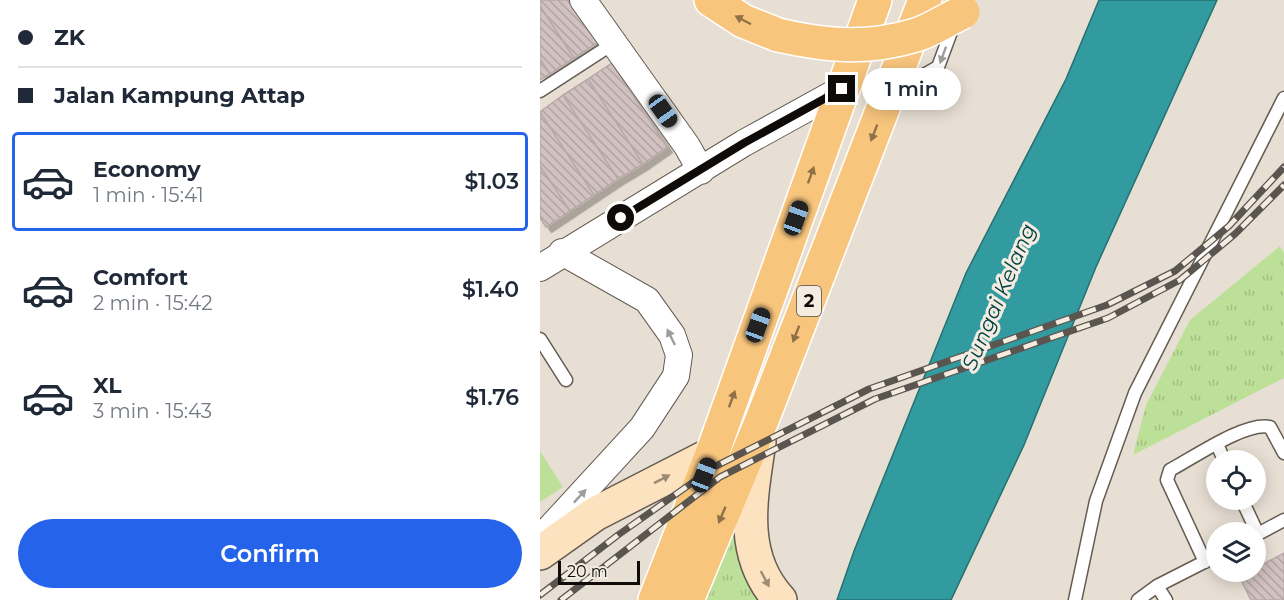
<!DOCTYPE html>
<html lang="en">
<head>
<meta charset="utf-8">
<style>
	:root { --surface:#fff; --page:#f6f6f7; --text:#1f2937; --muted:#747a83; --line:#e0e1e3; --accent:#2563eb }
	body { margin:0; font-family:Montserrat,sans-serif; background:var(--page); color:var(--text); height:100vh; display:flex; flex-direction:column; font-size:22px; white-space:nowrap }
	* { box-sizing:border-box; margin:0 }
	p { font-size:20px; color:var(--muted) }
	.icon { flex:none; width:33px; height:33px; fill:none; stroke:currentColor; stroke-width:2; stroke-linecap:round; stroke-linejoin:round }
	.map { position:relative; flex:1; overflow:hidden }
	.details { display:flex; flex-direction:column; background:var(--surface); width:540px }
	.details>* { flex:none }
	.banner { display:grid; align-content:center; height:132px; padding:0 18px; background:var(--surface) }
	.controls { position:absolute; left:666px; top:450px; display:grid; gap:12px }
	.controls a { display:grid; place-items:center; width:60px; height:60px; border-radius:50%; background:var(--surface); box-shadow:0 3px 15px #0003; font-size:30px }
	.scale { position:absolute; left:18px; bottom:15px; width:82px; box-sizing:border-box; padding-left:6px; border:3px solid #0e0b08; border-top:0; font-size:16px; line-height:21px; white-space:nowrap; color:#0e0b08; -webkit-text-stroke:4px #f5ece1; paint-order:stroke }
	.end { position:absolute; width:27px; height:27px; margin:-14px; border:8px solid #0e0b08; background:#fff; box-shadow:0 0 0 3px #fff }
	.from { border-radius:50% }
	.bubble { position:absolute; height:42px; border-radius:21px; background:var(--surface); box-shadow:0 3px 15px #0003; font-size:20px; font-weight:600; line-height:42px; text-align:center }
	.car { position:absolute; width:18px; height:36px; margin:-18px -9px; border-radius:8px; box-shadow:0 0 4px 2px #0007; background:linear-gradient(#222 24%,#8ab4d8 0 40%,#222 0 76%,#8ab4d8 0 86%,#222 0) }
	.banner b { display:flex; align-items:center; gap:21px; height:57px; font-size:22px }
	.banner b+b { border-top:2px solid var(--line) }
	.banner i { width:15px; height:15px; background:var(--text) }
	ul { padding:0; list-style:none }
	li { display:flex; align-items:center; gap:18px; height:99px; margin:0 12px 9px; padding:0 6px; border:3px solid transparent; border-radius:6px }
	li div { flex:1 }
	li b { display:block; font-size:22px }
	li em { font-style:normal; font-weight:600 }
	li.current { border-color:var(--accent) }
	li>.icon { width:54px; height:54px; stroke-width:1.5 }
	.primary-button { display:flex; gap:12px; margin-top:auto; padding:12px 18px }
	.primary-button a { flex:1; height:69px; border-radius:36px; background:var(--accent); color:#fff; font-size:24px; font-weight:600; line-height:69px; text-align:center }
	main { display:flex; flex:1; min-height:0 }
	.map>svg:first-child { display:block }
</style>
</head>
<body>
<main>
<section class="details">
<div class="banner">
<b><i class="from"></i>ZK</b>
<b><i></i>Jalan Kampung Attap</b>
</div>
<ul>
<li class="current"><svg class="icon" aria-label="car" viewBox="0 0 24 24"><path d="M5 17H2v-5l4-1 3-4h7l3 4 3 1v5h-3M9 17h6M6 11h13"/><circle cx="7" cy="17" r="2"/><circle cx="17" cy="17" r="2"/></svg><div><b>Economy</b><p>1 min · 15:41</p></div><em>$1.03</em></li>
<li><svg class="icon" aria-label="car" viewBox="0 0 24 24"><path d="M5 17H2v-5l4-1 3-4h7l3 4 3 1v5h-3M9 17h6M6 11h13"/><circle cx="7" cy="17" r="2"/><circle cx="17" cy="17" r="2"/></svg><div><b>Comfort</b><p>2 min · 15:42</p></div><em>$1.40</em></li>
<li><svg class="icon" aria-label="car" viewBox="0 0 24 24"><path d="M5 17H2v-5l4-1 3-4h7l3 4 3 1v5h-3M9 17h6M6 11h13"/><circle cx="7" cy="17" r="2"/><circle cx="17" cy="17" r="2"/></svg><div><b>XL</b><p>3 min · 15:43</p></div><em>$1.76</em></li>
</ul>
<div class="primary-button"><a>Confirm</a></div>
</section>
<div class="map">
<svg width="744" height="600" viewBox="0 0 744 600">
	<defs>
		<pattern id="grass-tufts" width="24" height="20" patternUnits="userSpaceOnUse" patternTransform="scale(1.5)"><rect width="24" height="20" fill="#bde099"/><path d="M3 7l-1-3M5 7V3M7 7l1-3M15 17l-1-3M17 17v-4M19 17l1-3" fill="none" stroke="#a1bf82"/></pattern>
		<pattern id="building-back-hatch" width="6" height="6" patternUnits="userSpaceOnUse" patternTransform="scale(1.5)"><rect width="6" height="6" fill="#d1c1c0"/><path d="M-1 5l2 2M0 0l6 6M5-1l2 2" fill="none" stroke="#b2a4a4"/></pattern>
		<filter id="shadow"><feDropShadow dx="5.5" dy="5.5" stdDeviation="0" flood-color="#0004"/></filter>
	</defs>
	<rect width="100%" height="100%" fill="#e8dfd4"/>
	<!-- grass -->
	<path fill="url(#grass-tufts)" d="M740 246 744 253V378L593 455 606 405 650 320Z
		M193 535 197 537 204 576 222 600H166Z"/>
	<!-- pitch -->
	<path fill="#bde099" d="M0 451 23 487 0 502Z"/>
	<!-- water -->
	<path fill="#319b9f" stroke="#267072" stroke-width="1.5" d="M559 0H677L556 267 484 445 411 600H297L314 551 426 273 526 79Z"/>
	<!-- building -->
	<path fill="url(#building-back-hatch)" stroke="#b8a8a7" stroke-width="1.5" filter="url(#shadow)" d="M0 0H30L58 42 34 58 0 6Z
		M0 6 34 58 10 74 0 59Z
		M0 59 10 74 0 80Z
		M72 63 127 147 103 164 48 79Z
		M48 79 103 164 78 179 23 95Z
		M23 95 78 179 54 195 0 112Z
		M0 112 54 195 30 211 0 166Z
		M0 166 30 211 6 227 0 218Z
		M744 553V600H711L699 576 716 572V568Z"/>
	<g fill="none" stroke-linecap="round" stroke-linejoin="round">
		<defs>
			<path id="lane" d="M357 90 398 67 414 24
				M0 91 74 43
				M0 339 26 380
				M677 444 684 460
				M702 500 718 534
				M716 535 744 520
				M665 562 627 480 630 470C653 458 706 421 730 427L744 453
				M617 586 626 600
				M535 600 556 501 595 393 744 98
				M598 600 617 586 676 556"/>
			<path id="street" d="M43 0 147 146 161 171
				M0 268 204 143 302 89
				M0 539 102 428 136 376 139 355 132 335 107 300 22 252"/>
			<path id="secondary" d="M219 442C211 497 198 555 240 600
				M0 553 55 514 172 454"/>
			<path id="primary" d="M171 0 203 21 238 35
				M115 600 172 454 335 0
				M147 600 222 420 385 0"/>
		</defs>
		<!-- lane casing -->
		<use href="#lane" stroke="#645c53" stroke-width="15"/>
		<!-- street casing -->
		<use href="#street" stroke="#645c53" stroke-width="28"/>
		<!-- secondary casing -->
		<use href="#secondary" stroke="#645c53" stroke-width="36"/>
		<!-- primary casing -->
		<use href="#primary" stroke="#fff" stroke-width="36"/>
		<!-- lane -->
		<use href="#lane" stroke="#fff" stroke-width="12"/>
		<!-- street -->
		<use href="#street" stroke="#fff" stroke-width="26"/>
		<!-- secondary -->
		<use href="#secondary" stroke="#fce2be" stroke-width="33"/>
		<!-- primary -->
		<use href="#primary" stroke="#f8c57d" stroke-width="33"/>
		<defs>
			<path id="rail" d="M0 595 78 535 176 466 329 389 567 305 635 271 689 226 744 167
				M21 600 180 477 335 399 568 318 640 280 695 234 744 185"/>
		</defs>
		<!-- rail casing -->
		<use href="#rail" stroke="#5a554f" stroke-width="7"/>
		<!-- rail -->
		<use href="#rail" stroke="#f5ece1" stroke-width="4.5" stroke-dasharray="14" stroke-linecap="butt"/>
		<defs>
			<path id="primary-bridge" d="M238 35C288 46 326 50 376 35 392 30 408 19 423 12"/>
		</defs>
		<!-- primary-bridge casing -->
		<use href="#primary-bridge" stroke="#fff" stroke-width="36" stroke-linecap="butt"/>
		<!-- primary-bridge -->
		<use href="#primary-bridge" stroke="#f8c57d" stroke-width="33"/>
	</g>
	<!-- one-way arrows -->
	<defs><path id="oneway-solid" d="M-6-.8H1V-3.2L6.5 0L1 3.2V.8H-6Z" transform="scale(1.5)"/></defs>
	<g fill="#8f7148">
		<use href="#oneway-solid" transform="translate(203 20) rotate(-152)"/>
		<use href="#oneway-solid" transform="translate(334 133) rotate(111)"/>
		<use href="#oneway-solid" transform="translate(271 175) rotate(-70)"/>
		<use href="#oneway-solid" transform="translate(256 334) rotate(111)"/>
		<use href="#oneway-solid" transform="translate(192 399) rotate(-70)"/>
		<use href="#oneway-solid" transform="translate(182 515) rotate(113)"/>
	</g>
	<g fill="#9f9d9c">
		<use href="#oneway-solid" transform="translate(403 55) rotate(110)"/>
		<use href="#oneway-solid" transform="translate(131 337) rotate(-116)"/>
		<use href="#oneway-solid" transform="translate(40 496) rotate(-47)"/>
	</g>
	<g fill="#9d8c75">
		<use href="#oneway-solid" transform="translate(122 479) rotate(-27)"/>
		<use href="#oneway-solid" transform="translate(225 579) rotate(62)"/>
	</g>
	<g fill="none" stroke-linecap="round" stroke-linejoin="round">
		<!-- route -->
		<path stroke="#0e0b08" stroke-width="8" d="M81 218 204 143 302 89"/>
	</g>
	<g text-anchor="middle" stroke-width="6" stroke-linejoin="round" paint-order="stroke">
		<!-- shield labels -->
		<rect fill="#f5ece1" stroke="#534e49" stroke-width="1.5" x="257" y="286" width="24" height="30" rx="4.5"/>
		<g font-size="18" font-weight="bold" fill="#0e0b08">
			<text x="269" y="307">2</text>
		</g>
		<!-- water labels -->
		<g font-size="21" font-style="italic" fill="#004244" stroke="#f5ece1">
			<text transform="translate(459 297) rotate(-67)" y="7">Sungai Kelang</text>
		</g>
	</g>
</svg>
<div class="controls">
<a><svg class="icon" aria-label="locate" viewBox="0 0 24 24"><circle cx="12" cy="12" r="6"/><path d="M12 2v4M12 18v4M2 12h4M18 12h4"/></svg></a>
<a><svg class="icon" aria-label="layers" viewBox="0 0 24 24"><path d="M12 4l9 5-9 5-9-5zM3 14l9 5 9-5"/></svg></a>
</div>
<div class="scale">20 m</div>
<i class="end from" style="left:81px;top:218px"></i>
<i class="end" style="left:302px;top:89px"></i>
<div class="bubble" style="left:322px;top:68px;width:99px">1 min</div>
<i class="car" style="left:123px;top:111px;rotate:145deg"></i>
<i class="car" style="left:256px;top:218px;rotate:20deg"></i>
<i class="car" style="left:218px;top:325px;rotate:20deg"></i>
<i class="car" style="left:164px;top:475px;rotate:21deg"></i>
</div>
</main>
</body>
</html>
